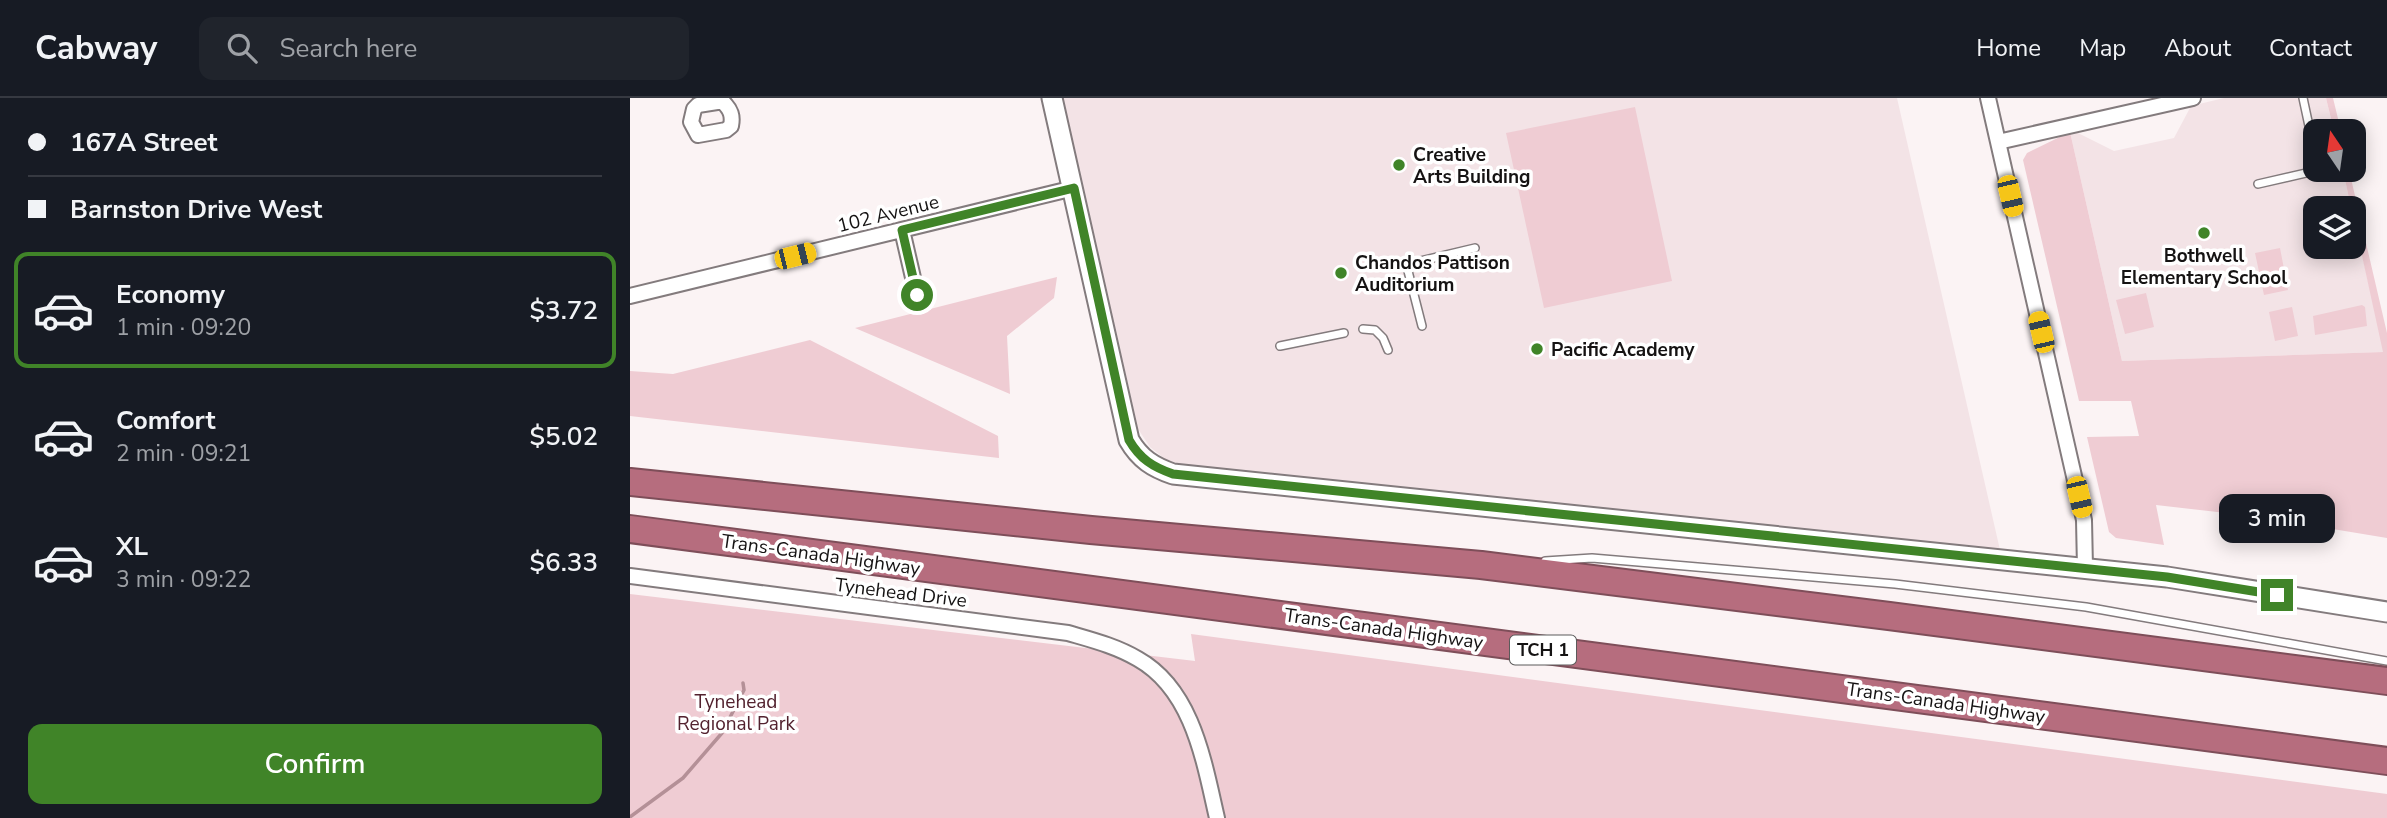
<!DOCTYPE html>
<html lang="en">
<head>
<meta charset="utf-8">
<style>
	:root { --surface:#171b24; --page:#20242c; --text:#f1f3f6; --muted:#9ea1a6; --line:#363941; --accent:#408428 }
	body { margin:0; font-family:"Nunito Sans",sans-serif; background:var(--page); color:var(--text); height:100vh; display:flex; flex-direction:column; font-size:26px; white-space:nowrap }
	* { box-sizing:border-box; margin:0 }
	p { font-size:23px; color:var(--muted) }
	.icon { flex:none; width:38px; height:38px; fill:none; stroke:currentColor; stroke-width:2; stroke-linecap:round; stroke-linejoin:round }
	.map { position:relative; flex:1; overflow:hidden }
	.side { display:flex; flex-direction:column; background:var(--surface); width:630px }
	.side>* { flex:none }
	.banner { display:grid; align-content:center; height:154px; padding:0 28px; background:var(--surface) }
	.needle { width:46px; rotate:347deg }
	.buttons { position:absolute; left:1673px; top:21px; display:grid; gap:14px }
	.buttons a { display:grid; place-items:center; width:63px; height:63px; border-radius:14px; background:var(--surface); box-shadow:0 4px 18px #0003; font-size:35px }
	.end { position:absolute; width:32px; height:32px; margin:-16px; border:9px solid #408428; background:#fff; box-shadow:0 0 0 4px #fff }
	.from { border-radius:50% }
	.bubble { position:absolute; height:49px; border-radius:14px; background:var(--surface); box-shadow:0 4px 18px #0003; font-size:23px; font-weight:600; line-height:49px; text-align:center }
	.car { position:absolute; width:21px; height:42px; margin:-21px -10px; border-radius:9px; box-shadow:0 0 5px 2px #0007; background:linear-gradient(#f5c518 24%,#345 0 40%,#f5c518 0 76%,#345 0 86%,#f5c518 0) }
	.banner b { display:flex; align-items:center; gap:24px; height:66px; font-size:26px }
	.banner b+b { border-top:2px solid var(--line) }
	.banner i { width:18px; height:18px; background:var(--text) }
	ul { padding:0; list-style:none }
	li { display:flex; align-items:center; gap:21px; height:116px; margin:0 14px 10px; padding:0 14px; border:4px solid transparent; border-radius:14px }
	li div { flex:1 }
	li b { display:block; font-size:26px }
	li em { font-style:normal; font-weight:600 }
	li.active { border-color:var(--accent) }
	li>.icon { width:63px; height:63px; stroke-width:1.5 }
	.cta { display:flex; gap:14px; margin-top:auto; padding:14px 28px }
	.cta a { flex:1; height:80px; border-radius:14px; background:var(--accent); color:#fff; font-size:28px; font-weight:600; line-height:80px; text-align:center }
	header { display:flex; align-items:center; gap:42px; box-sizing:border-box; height:98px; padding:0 35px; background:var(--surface); border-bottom:2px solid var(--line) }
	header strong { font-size:33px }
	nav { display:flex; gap:38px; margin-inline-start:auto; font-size:24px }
	.search { width:490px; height:63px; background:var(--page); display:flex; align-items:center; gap:18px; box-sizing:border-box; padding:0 24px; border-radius:14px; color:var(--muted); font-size:26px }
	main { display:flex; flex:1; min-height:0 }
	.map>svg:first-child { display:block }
</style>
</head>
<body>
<header>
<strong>Cabway</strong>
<div class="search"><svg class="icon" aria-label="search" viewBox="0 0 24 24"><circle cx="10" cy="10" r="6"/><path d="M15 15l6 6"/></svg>Search here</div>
<nav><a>Home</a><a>Map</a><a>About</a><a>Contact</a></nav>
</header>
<main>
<section class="side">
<div class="banner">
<b><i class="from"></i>167A Street</b>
<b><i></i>Barnston Drive West</b>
</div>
<ul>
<li class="active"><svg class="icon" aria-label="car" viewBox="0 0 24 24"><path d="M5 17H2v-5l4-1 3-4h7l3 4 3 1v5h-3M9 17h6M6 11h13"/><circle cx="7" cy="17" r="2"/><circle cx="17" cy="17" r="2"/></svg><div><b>Economy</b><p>1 min · 09:20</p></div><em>$3.72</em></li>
<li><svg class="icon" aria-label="car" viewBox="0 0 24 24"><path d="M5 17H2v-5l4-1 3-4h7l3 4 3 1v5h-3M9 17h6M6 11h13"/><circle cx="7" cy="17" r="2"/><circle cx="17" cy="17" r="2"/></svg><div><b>Comfort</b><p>2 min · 09:21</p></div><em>$5.02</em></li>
<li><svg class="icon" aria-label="car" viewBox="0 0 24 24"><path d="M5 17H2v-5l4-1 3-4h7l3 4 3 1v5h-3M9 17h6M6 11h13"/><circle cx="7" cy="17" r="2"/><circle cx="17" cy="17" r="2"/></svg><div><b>XL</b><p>3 min · 09:22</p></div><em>$6.33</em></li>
</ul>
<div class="cta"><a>Confirm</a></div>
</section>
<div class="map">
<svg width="1757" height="720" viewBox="0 0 1757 720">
	<rect width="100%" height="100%" fill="#fbf3f4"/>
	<!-- built -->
	<path fill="#f3e3e6" d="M433 0H1267L1370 452 639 376 553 367 535 361 520 349 508 331Z
		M1594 0H1696L1704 33H1685V72H1713L1721 110H1685V149H1724V121L1754 254 1492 263 1440 34 1444 33 1484 53 1544 40 1561 8Z"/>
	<!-- green -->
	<path fill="#efccd3" d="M1696 0H1703L1711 33H1704Z
		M1005 9 1042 183 914 210 876 35Z
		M1440 34 1492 263 1753 254 1724 121V110H1721L1713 72H1719L1757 235V440L1631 419 1526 407 1534 447 1486 440 1479 434 1457 339 1509 338 1501 303H1449L1393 62 1397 55Z
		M1650 150 1658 192 1634 197 1625 155Z
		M427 179 424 200 377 238 380 296 225 230Z
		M1516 195 1524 229 1495 236 1486 202Z
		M1732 207 1735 209 1737 228 1685 237 1683 218Z
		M1662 209 1668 238 1645 243 1639 214Z
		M180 242 368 338 369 360 0 318V273L43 276Z
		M0 496 565 563 561 536 1757 696V720H0Z"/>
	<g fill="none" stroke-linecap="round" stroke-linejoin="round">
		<!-- stream -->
		<path stroke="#b49097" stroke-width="3.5" d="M0 719 53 680 92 635 114 592 113 585"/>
		<defs>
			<path id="lane" d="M1673 0 1685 56
				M1628 86 1689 72
				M792 228 778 173 782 165 845 150
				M733 231 745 232 753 240 758 252
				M650 248 714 235
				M915 463 962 460 1265 486 1456 509 1757 563"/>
			<path id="street" d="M1358 0 1454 422 1455 470
				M87 4H93C101 12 103 18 101 28L96 32 68 37 61 24 64 11 68 7Z
				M1368 44 1563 0
				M272 132 287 197
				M0 198 444 90
				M0 478 438 535C462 542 486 548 508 561 563 592 574 664 587 720"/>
			<path id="secondary" d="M422 0 499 342C510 361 523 369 543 376L1537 479 1757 514"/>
			<path id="highway" d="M0 384 461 432 851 467 1259 518 1757 583
				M0 431 1757 663"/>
		</defs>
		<!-- lane casing -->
		<use href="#lane" stroke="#837b7d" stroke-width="10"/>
		<!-- street casing -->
		<use href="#street" stroke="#837b7d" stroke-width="18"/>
		<!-- secondary casing -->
		<use href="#secondary" stroke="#837b7d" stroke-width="23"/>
		<!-- highway casing -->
		<use href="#highway" stroke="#7e4e59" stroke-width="30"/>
		<!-- lane -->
		<use href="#lane" stroke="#fff" stroke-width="7"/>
		<!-- street -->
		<use href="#street" stroke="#fff" stroke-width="14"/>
		<!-- secondary -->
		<use href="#secondary" stroke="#fff" stroke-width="19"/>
		<!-- highway -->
		<use href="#highway" stroke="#b66d7e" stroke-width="26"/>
	</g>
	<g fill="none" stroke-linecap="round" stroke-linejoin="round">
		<!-- route -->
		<path stroke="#408428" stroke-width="9" d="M287 197 272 132 444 90 499 342C510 361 523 369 543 376L1537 479 1647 497"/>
	</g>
	<!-- markers -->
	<g fill="#408428" stroke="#fff" stroke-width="2.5">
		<circle cx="769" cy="67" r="7"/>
		<circle cx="1574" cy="135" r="7"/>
		<circle cx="711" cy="175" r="7"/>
		<circle cx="907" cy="251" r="7"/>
	</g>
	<g text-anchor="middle" stroke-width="7" stroke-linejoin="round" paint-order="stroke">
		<!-- shield labels -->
		<rect fill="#fff" stroke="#5b5a5a" stroke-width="2" x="880" y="537.5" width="66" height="29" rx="5"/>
		<g font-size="18" font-weight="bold" fill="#151313">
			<text x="913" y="558">TCH 1</text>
		</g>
		<!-- poi labels -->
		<g font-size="19" font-weight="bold" fill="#151313" stroke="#fff" text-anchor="start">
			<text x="783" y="63">Creative<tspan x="783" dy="22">Arts Building</tspan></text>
			<text x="1574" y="164" text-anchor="middle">Bothwell<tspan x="1574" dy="22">Elementary School</tspan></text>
			<text x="725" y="171">Chandos Pattison<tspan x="725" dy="22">Auditorium</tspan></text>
			<text x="921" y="258">Pacific Academy</text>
		</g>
		<!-- street labels -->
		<g font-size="19" fill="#151313" stroke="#fff">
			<text transform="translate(258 115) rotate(-14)" y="7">102 Avenue</text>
			<text transform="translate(191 456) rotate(8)" y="7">Trans-Canada Highway</text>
			<text transform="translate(271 494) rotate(7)" y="7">Tynehead Drive</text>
			<text transform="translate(754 530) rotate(8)" y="7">Trans-Canada Highway</text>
			<text transform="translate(1316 604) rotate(8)" y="7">Trans-Canada Highway</text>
		</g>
		<!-- park labels -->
		<g font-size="19" fill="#52212e" stroke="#fff">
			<text x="106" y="610">Tynehead<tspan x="106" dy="22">Regional Park</tspan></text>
		</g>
	</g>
</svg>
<div class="buttons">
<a><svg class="needle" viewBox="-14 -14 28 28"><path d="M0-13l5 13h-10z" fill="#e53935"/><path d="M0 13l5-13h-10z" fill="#9ea1a6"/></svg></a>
<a><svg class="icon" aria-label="layers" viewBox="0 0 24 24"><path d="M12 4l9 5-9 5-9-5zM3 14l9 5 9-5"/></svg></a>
</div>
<i class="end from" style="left:287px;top:197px"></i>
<i class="end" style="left:1647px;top:497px"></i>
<div class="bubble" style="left:1589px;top:396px;width:116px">3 min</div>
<i class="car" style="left:1380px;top:98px;rotate:167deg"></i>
<i class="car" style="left:165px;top:158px;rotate:76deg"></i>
<i class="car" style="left:1411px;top:234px;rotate:347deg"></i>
<i class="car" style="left:1449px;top:399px;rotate:167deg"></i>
</div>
</main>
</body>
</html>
